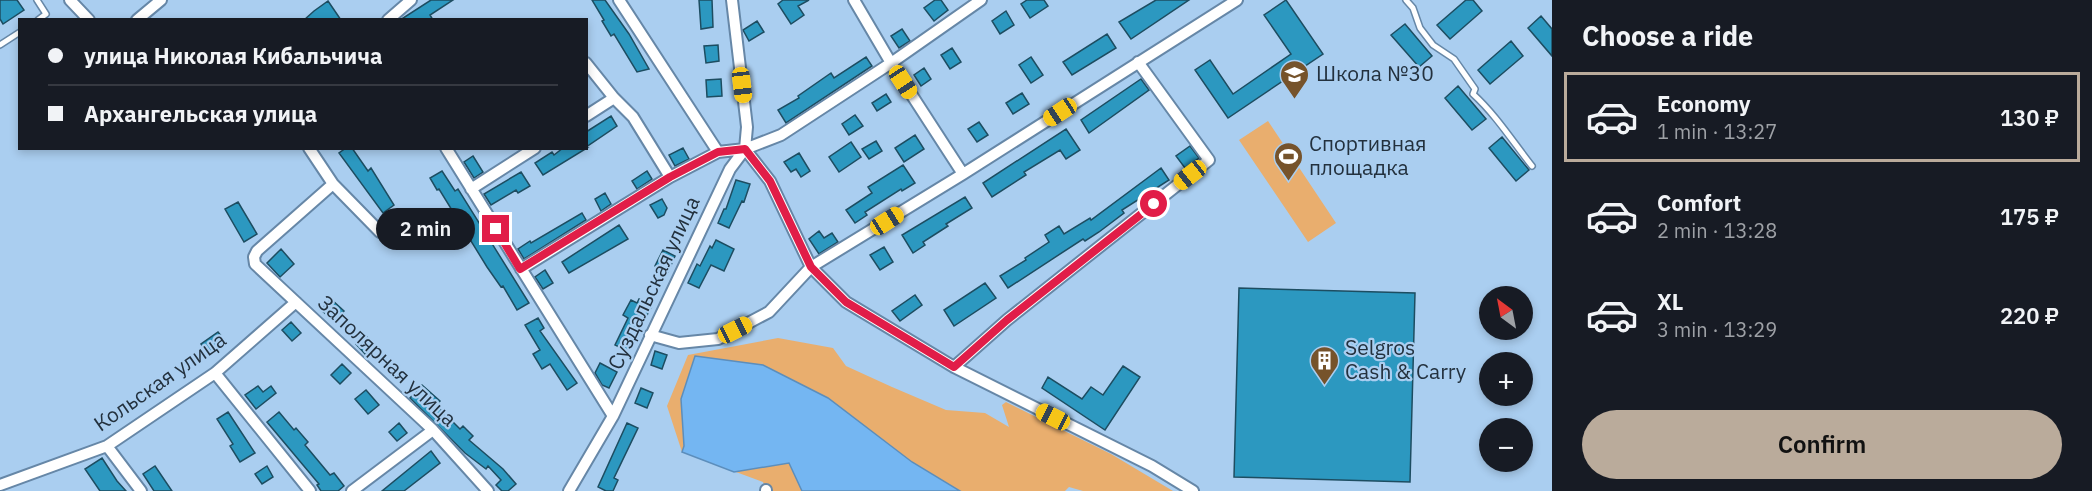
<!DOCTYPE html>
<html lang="en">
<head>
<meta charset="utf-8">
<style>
	:root { --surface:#171b24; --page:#20242c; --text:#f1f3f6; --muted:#9ea1a6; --line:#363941; --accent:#baab9b }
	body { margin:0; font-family:"IBM Plex Sans",sans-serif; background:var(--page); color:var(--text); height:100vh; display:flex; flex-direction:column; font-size:22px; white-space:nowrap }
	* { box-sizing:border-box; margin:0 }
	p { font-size:20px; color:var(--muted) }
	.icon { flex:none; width:33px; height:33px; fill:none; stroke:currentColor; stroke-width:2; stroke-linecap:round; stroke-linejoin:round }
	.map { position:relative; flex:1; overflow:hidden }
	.panel { display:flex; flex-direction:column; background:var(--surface); width:540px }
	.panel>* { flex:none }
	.guide { position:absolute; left:18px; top:18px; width:570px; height:132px; border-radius:0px; box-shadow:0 3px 9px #0003; display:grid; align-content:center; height:132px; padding:0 30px; background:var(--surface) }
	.needle { width:39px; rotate:328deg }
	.fabs { position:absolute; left:1479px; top:286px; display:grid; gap:12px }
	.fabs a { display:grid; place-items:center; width:54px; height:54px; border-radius:50%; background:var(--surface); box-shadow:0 3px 9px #0003; font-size:30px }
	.end { position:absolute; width:27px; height:27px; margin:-14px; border:8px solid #e11d48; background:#fff; box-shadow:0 0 0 3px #fff }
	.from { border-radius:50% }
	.bubble { position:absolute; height:42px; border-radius:21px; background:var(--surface); box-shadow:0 3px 9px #0003; font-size:20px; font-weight:600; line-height:42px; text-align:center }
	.car { position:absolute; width:18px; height:36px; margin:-18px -9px; border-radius:8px; box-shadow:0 0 4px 2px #0007; background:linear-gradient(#f5c518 24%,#345 0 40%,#f5c518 0 76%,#345 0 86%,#f5c518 0) }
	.guide b { display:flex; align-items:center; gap:21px; height:57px; font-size:22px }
	.guide b+b { border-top:2px solid var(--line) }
	.guide i { width:15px; height:15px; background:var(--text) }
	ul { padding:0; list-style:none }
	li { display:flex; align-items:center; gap:18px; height:90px; margin:0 12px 9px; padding:0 18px; border:3px solid transparent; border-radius:0px }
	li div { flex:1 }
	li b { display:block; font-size:22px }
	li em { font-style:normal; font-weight:600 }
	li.on { border-color:var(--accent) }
	li>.icon { width:54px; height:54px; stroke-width:1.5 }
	h2 { padding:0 30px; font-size:27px; line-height:72px }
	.button { display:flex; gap:12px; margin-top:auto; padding:12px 30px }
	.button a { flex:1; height:69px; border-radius:36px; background:var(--accent); color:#111; font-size:24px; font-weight:600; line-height:69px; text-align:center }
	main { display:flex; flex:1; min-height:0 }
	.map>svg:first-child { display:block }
</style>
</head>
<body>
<main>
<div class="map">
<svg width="1552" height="491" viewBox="0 0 1552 491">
	<rect width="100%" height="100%" fill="#aacef0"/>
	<!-- green -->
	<path fill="#e9ae6e" d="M1268 121 1336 223 1308 242 1239 140Z
		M778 338 833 348 846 366 892 387 946 410 985 413 1009 427 1002 405 1006 402 1111 454 1173 491H1083L1069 487 1065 491H767L763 482 682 452 667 406 688 355Z"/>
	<!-- water -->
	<path fill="#74b6f2" stroke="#5c8ebc" stroke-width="1.5" d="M695 356 763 365 828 398 912 462 960 491H802L789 463 734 472 682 452 684 446 681 399Z"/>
	<!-- building -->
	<path fill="#2c98c0" stroke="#1d4d61" stroke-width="1.5" d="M0 0H17L24 10 3 24 0 19Z
		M431 0H453L430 15 433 20H400Z
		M592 0H605L629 34 649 69 637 72 614 34 611 36 602 21 604 20Z
		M699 0H712L713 27 701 29Z
		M783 0H809L798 6 804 15 791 24 778 4Z
		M935 0H941L948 10 934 21 924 8Z
		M1027 0H1044L1048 6 1030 18 1021 4Z
		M1156 0H1189L1131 39 1119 22Z
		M1286 0 1323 54 1228 118 1195 70 1210 60 1233 94 1291 54 1264 15Z
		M1466 0H1473L1482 11 1450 39 1437 25Z
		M328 1 341 20H304L314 11Z
		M1006 11 1014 25 1000 34 992 21Z
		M1541 16 1552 29V56L1528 28Z
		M757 21 764 32 749 41 743 30Z
		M1405 24 1432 56 1419 67 1391 35Z
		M902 29 910 41 899 48 891 36Z
		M1107 34 1116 48 1072 75 1063 62Z
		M1511 41 1523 56 1490 84 1478 70Z
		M718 45 719 61 706 63 704 46Z
		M952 48 961 62 950 69 941 55Z
		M866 57 872 66 786 123 778 110 799 98 798 96 831 73 834 78Z
		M1031 57 1043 75 1031 83 1019 65Z
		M924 68 931 79 921 86 914 75Z
		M721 79 722 96 707 97 706 80Z
		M1141 79 1149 90 1089 133 1081 120Z
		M1458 86 1486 119 1472 130 1445 98Z
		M1022 93 1029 104 1013 114 1006 103Z
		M886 94 891 102 877 111 872 103Z
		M855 115 863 126 849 135 842 124Z
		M611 116 617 126 586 147V132Z
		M979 122 988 135 977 142 968 129Z
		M1066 129 1080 150 1066 159 1060 150 1024 172 1026 175 992 197 983 183Z
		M915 135 924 149 904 162 895 148Z
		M1502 137 1529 170 1516 181 1489 148Z
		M876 141 882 151 869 159 862 149Z
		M851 142 861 157 839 172 829 157Z
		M1190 146 1199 158 1185 168 1176 156Z
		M346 148H352L368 171 371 168 394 205 383 213 339 153Z
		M563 148H587L543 175 535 163 552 152 554 155Z
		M683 148 689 159 675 166 669 155Z
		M799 153 810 171 801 177 796 169 791 172 784 162Z
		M473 156 483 172 474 178 464 162Z
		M903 165 915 183 902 191 901 189 865 212 867 215 855 223 846 210 872 193 868 187Z
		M1161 168 1169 180 1122 210 1124 213 1099 232 1085 241 1083 239 1008 288 1000 276 1026 260 1025 258 1049 242 1045 235 1059 226 1064 234 1090 218 1091 220Z
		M442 171 455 191 458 189 529 303 517 310 503 286 501 287 487 267 439 189 437 190 430 178Z
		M647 171 652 179 637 189 632 181Z
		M521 172 530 186 518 193 516 190 491 205 484 194Z
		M736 180 750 184 744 202 742 201 729 228 718 223 724 209H726Z
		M605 193 611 204 601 211 595 199Z
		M965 197 972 208 946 224 948 226 923 242 925 245 913 253 902 235Z
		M662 199 667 208 664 215 658 218 650 205Z
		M238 202 257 234 244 242 225 209Z
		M582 213 586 220 524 259 518 249 530 241 531 243Z
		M404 221 416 239 405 247 393 228Z
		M619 225 628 239 569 273 562 262Z
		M819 231 824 238 832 233 838 242 819 254 809 239Z
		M716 240 734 249 724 271 711 265 699 288 688 283 697 264 700 266 710 246 712 248Z
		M884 247 893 262 880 270 870 255Z
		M281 249 294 264 280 277 267 263Z
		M663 250 675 256 668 272 655 266Z
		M545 270 553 283 543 289 535 277Z
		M985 283 996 298 954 326 944 310Z
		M1239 288 1415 293 1410 482 1234 477Z
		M915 295 922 305 900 321 892 311Z
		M331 299 344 311 334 321 321 310Z
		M639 299 652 306 627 351 615 345 628 318 623 315 631 300 637 303Z
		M538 318 544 328 540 331 577 383 567 390 550 364 542 369 533 354 540 350 525 325Z
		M291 322 301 333 292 341 282 330Z
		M218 332 226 342 208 355 201 344Z
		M365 335 374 344 365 354 356 344Z
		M655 351 667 355 662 369 651 365Z
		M600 363 617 372 609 388 602 385 595 373Z
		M342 364 351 373 340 384 331 375Z
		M1123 366 1140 377 1105 430 1042 388 1048 377 1082 399 1091 387 1103 395Z
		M422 385 440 401 436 405 460 429 463 426 473 436 469 440 503 469 516 484 508 491H502L496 485 501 480 488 466 486 469 465 453 410 398Z
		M258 386 263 392 271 386 276 393 256 409 245 395Z
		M641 388 653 393 647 408 635 403Z
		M366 390 379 405 368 414 355 399Z
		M228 412 255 453 240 462 230 446 233 444 217 419Z
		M279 412 294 430 296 428 308 442 305 445 330 475 334 473 344 486 338 491H321L317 485 319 484 267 422Z
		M399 423 407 433 397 441 389 432Z
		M627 423 638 428 614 478 618 480 613 491H606L598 487Z
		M431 451 440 463 404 491H382Z
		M102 458 117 481 126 491H100L85 469Z
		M155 466 172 491H154L143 474Z
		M267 466 273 477 262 484 255 474Z"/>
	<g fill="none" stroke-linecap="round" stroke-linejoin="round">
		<defs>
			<path id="service" d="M37 0 46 14 38 20
				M1406 0 1413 8 1420 28 1433 45 1454 59 1475 89 1473 94C1496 115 1513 142 1532 166
				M0 45 20 32"/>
			<path id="minor" d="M70 0 89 20
				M619 0 718 152 745 149
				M732 0 747 127 745 149
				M854 0 891 63 963 174
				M137 20 161 0
				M388 20 411 0
				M586 63 614 98 633 117 670 177
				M586 116 614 98
				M309 148 333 184 257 251 254 257 255 264 433 430 488 491
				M446 148 613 416
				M745 149 770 181 811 267 846 302 954 367 1152 466 1193 491
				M333 184 380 232
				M471 189 535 148
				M521 269 670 177 718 152
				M650 335 679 343 718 339 769 312 811 267 963 174 1237 0
				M954 367 1007 320 1209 160 1138 62
				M215 373 310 491
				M107 446 141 491
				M0 485 107 446 215 373 296 302
				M352 491 433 430
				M569 491 613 416 730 169 745 149 781 135 891 63 981 0
				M766 491V490"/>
		</defs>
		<!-- service casing -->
		<use href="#service" stroke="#6687a7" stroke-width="8"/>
		<!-- minor casing -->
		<use href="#minor" stroke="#6687a7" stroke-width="14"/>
		<!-- service -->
		<use href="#service" stroke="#fff" stroke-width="5"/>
		<!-- minor -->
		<use href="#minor" stroke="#fff" stroke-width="10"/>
	</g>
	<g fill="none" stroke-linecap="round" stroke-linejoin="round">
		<!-- route -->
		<path stroke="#e11d48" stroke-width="8" d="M496 229 520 269 670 177 718 152 745 149 770 181 811 267 846 302 954 367 1007 320 1154 204"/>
	</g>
	<!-- icons -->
	<defs>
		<symbol id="school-pin" viewBox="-11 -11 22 30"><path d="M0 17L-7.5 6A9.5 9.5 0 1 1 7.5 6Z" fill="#76532b" stroke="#aacef0"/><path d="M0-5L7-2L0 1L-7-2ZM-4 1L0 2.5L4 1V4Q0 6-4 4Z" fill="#fff"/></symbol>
		<symbol id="stadium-pin" viewBox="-11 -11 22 30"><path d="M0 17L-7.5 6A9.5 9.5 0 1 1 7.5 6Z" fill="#76532b" stroke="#aacef0"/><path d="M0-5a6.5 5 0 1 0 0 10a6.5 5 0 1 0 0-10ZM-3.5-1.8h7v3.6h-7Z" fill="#fff"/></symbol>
		<symbol id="building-pin" viewBox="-11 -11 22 30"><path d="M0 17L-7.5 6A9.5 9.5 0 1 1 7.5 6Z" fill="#76532b" stroke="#aacef0"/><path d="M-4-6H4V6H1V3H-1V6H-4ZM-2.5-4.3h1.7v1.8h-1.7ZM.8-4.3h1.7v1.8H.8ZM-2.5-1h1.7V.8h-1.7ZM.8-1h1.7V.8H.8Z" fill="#fff"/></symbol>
	</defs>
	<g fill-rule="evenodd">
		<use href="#school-pin" x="1278" y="58" width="33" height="45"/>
		<use href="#stadium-pin" x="1272" y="140" width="33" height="45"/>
		<use href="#building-pin" x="1308" y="344" width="33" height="45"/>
	</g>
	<g text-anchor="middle" stroke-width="4.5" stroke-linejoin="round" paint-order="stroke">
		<!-- poi labels -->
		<g font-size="21" fill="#23313e" stroke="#aacef0" text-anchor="start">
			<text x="1316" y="81">Школа №30</text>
			<text x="1309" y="151">Спортивная<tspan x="1309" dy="24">площадка</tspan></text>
			<text x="1345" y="355">Selgros<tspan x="1345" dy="24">Cash &amp; Carry</tspan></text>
		</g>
		<!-- street labels -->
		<g font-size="21" fill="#23313e" stroke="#aacef0">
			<text transform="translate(654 283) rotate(-65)" y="7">Суздальская улица</text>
			<text transform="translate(387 361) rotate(43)" y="7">Заполярная улица</text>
			<text transform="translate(160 382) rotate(-35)" y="7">Кольская улица</text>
		</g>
	</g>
</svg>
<div class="fabs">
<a><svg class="needle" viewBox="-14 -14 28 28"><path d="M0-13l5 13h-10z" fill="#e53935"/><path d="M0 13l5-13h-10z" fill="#9ea1a6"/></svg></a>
<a>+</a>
<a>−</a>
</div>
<i class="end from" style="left:1154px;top:204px"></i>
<i class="end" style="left:496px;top:229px"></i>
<div class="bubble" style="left:376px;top:208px;width:99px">2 min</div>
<i class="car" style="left:903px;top:82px;rotate:147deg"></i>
<i class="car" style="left:742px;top:85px;rotate:173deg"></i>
<i class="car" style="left:1060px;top:112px;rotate:237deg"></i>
<i class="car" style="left:1190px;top:175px;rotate:232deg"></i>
<i class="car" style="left:887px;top:221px;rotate:58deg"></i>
<i class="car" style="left:735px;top:330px;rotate:63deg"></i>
<i class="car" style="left:1053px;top:417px;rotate:297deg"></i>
<div class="guide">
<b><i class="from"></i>улица Николая Кибальчича</b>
<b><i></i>Архангельская улица</b>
</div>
</div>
<section class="panel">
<h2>Choose a ride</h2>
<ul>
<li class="on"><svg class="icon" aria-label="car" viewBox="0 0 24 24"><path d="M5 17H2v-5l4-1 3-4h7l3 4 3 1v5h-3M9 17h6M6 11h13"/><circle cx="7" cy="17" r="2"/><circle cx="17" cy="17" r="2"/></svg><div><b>Economy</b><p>1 min · 13:27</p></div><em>130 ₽</em></li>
<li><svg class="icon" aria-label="car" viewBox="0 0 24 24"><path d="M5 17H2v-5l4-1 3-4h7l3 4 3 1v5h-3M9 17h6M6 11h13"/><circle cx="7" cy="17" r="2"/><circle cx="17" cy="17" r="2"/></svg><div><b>Comfort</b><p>2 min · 13:28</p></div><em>175 ₽</em></li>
<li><svg class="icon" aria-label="car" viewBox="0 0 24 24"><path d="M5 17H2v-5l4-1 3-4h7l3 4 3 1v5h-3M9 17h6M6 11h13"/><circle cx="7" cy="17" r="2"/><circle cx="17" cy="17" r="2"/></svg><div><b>XL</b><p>3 min · 13:29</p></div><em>220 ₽</em></li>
</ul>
<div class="button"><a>Confirm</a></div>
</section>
</main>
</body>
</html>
